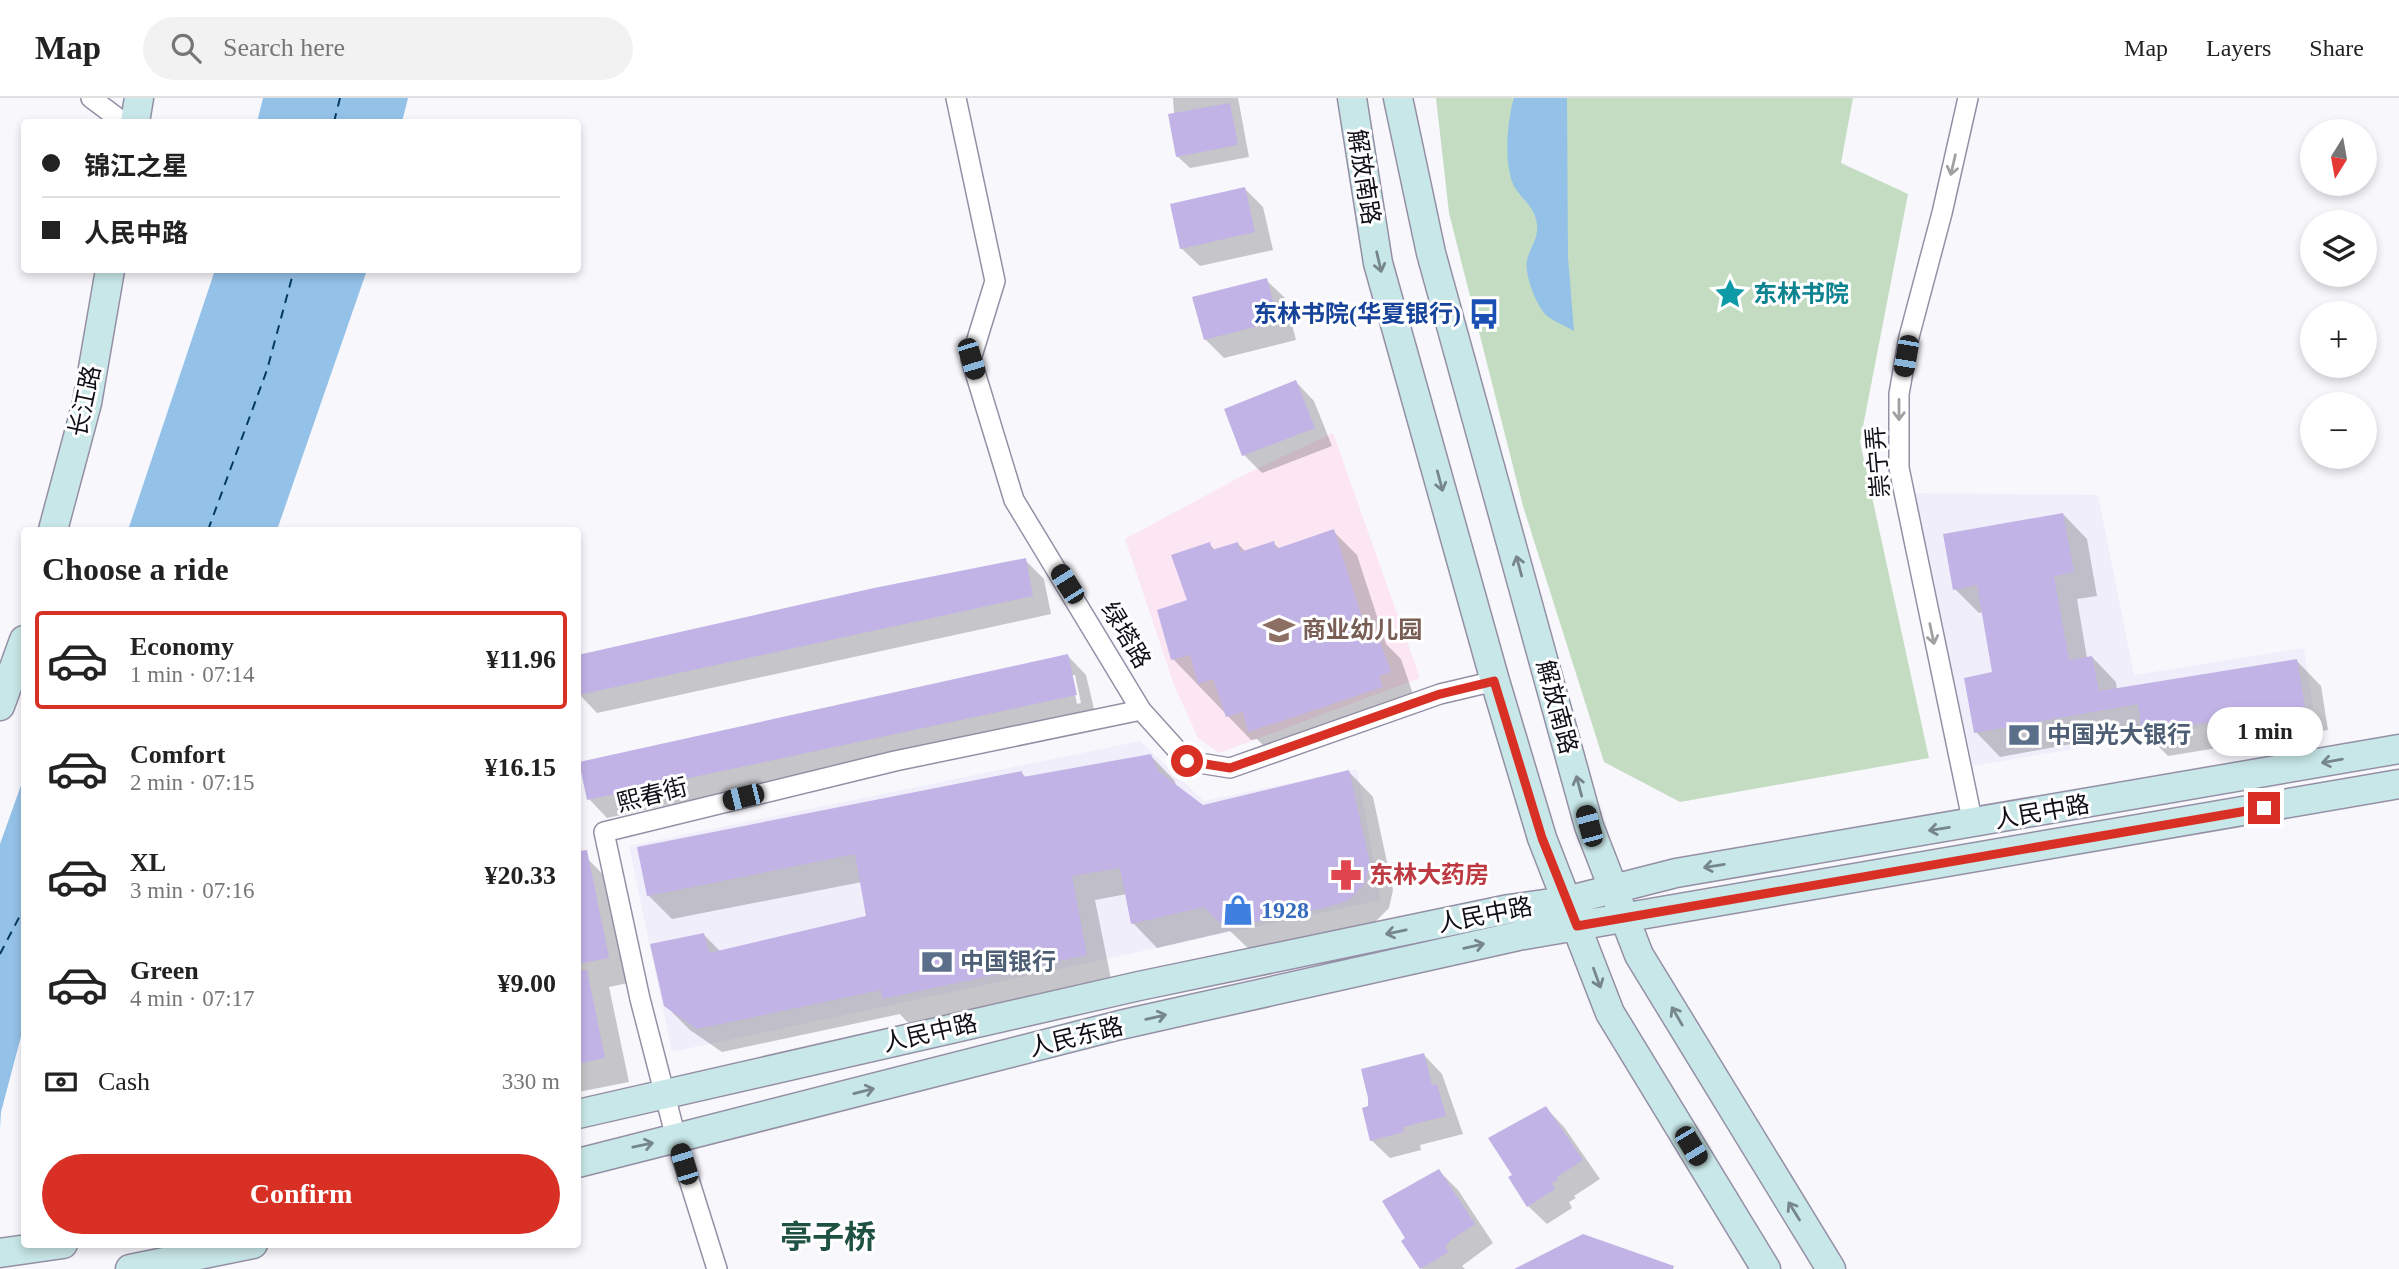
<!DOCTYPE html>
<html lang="en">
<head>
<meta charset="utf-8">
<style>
	:root { --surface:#fff; --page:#f2f2f2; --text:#222; --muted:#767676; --line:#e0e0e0; --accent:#d93025 }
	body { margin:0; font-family:"Times New Roman","Noto Sans SC",serif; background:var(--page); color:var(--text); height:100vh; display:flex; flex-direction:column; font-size:26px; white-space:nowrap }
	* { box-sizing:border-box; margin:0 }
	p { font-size:23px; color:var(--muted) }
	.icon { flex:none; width:38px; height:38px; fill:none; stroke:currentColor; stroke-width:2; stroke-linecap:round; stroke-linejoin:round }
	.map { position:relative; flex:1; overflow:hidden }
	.details { position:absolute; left:21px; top:429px; width:560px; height:721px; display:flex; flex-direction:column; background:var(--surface); border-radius:7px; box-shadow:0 4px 10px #0003 }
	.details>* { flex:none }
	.banner { position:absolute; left:21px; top:21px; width:560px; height:154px; border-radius:7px; box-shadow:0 4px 10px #0003; display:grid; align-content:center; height:154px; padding:0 21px; background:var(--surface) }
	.needle { width:46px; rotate:191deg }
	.tools { position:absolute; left:2300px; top:21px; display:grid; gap:14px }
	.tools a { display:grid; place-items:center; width:77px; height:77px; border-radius:50%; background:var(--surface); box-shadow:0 4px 10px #0003; font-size:35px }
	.end { position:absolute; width:32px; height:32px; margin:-16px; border:9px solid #d93025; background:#fff; box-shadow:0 0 0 4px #fff }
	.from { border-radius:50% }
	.bubble { position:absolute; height:49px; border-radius:24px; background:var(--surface); box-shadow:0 4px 10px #0003; font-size:23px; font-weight:700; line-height:49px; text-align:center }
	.car { position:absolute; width:21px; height:42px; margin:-21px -10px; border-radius:9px; box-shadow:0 0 5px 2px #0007; background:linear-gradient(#222 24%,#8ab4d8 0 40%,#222 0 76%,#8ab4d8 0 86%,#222 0) }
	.banner b { display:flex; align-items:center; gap:24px; height:66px; font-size:26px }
	.banner b+b { border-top:2px solid var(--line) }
	.banner i { width:18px; height:18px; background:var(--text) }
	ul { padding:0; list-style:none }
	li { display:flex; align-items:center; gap:21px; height:98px; margin:0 14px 10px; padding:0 7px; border:4px solid transparent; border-radius:7px }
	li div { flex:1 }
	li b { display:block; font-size:26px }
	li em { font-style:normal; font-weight:700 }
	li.on { border-color:var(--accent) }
	li>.icon { width:63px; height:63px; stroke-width:1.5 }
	h2 { padding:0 21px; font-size:32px; line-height:84px }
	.pay { display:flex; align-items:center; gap:18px; height:77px; padding:0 21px; font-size:26px }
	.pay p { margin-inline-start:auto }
	.primary-button { display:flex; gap:14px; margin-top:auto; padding:14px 21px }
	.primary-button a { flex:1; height:80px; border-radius:42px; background:var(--accent); color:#fff; font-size:28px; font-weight:700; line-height:80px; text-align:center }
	header { display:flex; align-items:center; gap:42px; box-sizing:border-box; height:98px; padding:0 35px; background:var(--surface); border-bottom:2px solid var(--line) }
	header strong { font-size:33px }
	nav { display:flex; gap:38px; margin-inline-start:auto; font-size:24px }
	.search { width:490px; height:63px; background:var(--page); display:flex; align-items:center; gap:18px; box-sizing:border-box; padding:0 24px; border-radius:38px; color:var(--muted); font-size:26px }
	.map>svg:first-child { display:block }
</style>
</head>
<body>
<header>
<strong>Map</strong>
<div class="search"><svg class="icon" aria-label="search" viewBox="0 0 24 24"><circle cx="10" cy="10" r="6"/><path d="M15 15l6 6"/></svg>Search here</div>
<nav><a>Map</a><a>Layers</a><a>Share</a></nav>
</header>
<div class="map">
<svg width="2399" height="1171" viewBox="0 0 2399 1171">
	<rect width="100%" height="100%" fill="#f8f7fc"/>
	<!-- built -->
	<path fill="#f1eefb" d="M1914 395 2098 397 2134 577 2304 550 2313 610 1973 668Z
		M1140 643 1204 703 1357 671 1381 802 672 954 629 748Z"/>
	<!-- education -->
	<path fill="#fce6f4" d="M1333 335 1420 580 1219 655 1198 640 1174 587 1125 441 1242 378Z"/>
	<!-- green -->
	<path fill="#c4ddc2" d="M1436 0H1853L1841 65 1908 96 1860 344 1929 660 1680 704 1604 664 1523 408 1449 115Z"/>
	<!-- water -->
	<path fill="#94c1e7" d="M263 0H408L402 24H257Z
		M1514 0H1567L1568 159 1574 233C1565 228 1553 223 1546 217 1536 207 1524 176 1527 162 1530 149 1539 140 1537 126 1535 110 1523 102 1515 90 1503 69 1507 22 1514 0Z
		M215 172H367L277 432H128Z
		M24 679V927L1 1014 0 1030V746Z"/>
	<!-- shadow -->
	<path fill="#0003" fill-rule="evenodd" d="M1173 0H1238L1249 59 1190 70 1177 58Z
		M1245 91 1263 109 1273 152 1200 168 1181 150Z
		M1266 182 1285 200 1296 242 1224 260 1205 241Z
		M1296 284 1314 303 1332 348 1262 375 1244 357Z
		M2063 416 2087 441 2097 498 2077 501 2087 560 2092 559 2116 584 2117 592 2297 563 2321 588 2328 632 2168 658 2143 633 2000 659 1976 634 1995 576 1984 514 1979 515 1955 491Z
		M1333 433 1357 457 1386 546 1401 561 1414 599 1273 657 1257 641 1251 642 1173 561 1209 446 1216 453 1238 446 1246 454 1273 445 1280 451Z
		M1025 462 1044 481 1051 516 597 615 579 596 578 559 874 492Z
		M1068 558 1086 577 1095 615 607 720 589 701ZM1071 577H1075L1081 605 1077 606Z
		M1150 657 1174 682 1178 691 1202 709 1349 674 1373 699 1393 792 1389 810 1373 826 1251 853 1230 833 1157 850 1133 825 1127 796 1095 802 1111 881 908 925 900 916 722 954 690 932 665 907 704 837 721 854 868 819 862 784 672 821 648 797 1022 675 1026 680Z
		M588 761 612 786 633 884 609 889 629 984 578 994V763Z
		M1424 957 1442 976 1463 1036 1420 1047 1421 1052 1390 1060 1371 1042 1369 1009Z
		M1546 1010 1564 1029 1600 1081 1574 1098 1576 1100 1569 1104 1572 1110 1547 1126 1528 1108 1515 1077Z
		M1439 1073 1458 1092 1493 1145 1462 1168 1465 1171H1422L1404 1143Z"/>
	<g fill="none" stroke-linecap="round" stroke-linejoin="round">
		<!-- ferry -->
		<path stroke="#033b5f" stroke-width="2" stroke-dasharray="9 7" stroke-linecap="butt" d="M334 24 340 0
			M208 432 267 272 294 172
			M0 856 24 810"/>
	</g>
	<!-- building -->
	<path fill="#c1b3e6" d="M1230 5 1238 47 1176 59 1168 16Z
		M1245 89 1255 134 1180 151 1170 106Z
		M1267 180 1278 223 1204 242 1192 199Z
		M1296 282 1315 330 1242 358 1224 311Z
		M2063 415 2074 474 2054 478 2069 562 2092 558 2099 593 2297 561 2305 609 2142 635 2138 606 1974 635 1964 580 1992 574 1977 487 1953 492 1943 436Z
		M1334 431 1368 539 1377 535 1391 574 1379 578 1383 589 1248 634 1243 614 1226 619 1213 581 1198 586 1190 557 1171 562 1157 512 1187 502 1171 457 1210 444 1212 452 1238 444 1240 454 1274 443 1276 451Z
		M1026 460 1033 498 578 597V557L874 490Z
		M1068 556 1077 597 587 702 579 664Z
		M1151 656 1158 673 1203 707 1349 672 1370 766 1365 785 1349 802 1328 809 1225 830 1204 809 1131 826 1120 770 1072 778 1087 857 882 901 881 892 697 931 664 908 650 846 704 835 709 855 866 818 855 756 647 798 637 749 1022 673 1023 679Z
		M587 752 609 860 578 866V753Z
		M587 872 605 960 578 966V873Z
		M1424 955 1432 987 1437 986 1446 1018 1403 1029 1404 1034 1370 1043 1362 1010 1368 1008V1000L1361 971Z
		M1546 1008 1583 1062 1557 1079 1559 1081 1552 1085 1555 1091 1527 1109 1508 1079 1512 1077 1488 1040Z
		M1439 1071 1475 1126 1451 1142 1445 1149 1449 1154 1420 1171 1401 1143 1405 1140 1382 1103Z
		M1583 1136 1674 1168 1673 1171H1514Z"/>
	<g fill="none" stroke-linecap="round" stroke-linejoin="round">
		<defs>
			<path id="street" d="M91 0 123 24
				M956 0 995 183 971 261 1014 402 1141 612 1187 663 1230 670 1440 596 1495 583
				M1968 0 1942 115 1909 239 1899 296V370L1973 726
				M717 1171 676 1040 640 901 604 734 895 663 1141 612"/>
			<path id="secondary" d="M1352 0 1378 165 1495 583 1542 740 1610 915 1766 1171
				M1398 0 1431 155 1589 728 1639 857 1831 1171
				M135 24 139 0
				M53 432 87 305 110 172
				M0 608 24 542
				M578 1016 1139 888 1509 811 1566 803 1676 775 2399 651
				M578 1065 1120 927 1518 838 2399 686
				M0 1155 63 1146
				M130 1171 253 1146"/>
		</defs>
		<!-- street casing -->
		<use href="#street" stroke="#958fa6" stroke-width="22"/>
		<!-- secondary casing -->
		<use href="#secondary" stroke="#958fa6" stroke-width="31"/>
		<!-- street -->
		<use href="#street" stroke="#fff" stroke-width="19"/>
		<!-- secondary -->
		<use href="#secondary" stroke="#c8e7e8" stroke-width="28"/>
	</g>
	<!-- one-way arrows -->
	<defs><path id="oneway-shaft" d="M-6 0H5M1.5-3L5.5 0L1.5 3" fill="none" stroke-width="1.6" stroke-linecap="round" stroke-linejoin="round" transform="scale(1.75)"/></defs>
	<g stroke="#a09fa2">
		<use href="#oneway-shaft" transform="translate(1953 67) rotate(103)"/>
		<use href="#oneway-shaft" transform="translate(1899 312) rotate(90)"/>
		<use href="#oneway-shaft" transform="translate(1932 536) rotate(78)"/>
	</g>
	<g stroke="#76868a">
		<use href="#oneway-shaft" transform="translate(1379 164) rotate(77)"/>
		<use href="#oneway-shaft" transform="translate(1440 383) rotate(75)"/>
		<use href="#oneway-shaft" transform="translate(1519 468) rotate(-105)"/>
		<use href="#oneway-shaft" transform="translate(2332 663) rotate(170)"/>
		<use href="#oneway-shaft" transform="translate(1579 688) rotate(-105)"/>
		<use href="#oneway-shaft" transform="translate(1939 731) rotate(171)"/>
		<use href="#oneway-shaft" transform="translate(1714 768) rotate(171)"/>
		<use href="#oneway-shaft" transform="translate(1396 834) rotate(168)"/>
		<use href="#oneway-shaft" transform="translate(1474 848) rotate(-13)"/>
		<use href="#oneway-shaft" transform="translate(1597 880) rotate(70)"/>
		<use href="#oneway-shaft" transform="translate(1677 918) rotate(-120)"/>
		<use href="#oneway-shaft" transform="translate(1156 919) rotate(-13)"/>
		<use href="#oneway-shaft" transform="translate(864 993) rotate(-14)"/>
		<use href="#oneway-shaft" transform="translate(643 1047) rotate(-12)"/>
		<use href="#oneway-shaft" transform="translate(1794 1113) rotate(-122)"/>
	</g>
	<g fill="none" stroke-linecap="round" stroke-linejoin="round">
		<!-- route -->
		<path stroke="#d93025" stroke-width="9" d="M1187 663 1230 670 1440 596 1494 583 1542 740 1577 828 2264 710"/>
	</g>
	<!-- icons -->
	<defs>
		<symbol id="sight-bare" viewBox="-9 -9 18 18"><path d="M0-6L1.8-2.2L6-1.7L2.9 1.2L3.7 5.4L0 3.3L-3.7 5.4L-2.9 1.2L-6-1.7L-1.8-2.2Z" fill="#0f9aa8" stroke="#fff" stroke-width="2.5" paint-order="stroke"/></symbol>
		<symbol id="bus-bare" viewBox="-9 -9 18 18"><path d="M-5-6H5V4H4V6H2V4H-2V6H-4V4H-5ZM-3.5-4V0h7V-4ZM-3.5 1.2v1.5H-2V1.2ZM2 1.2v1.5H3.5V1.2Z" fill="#1a4fb4" stroke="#fff" stroke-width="2.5" paint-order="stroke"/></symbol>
		<symbol id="school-bare" viewBox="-9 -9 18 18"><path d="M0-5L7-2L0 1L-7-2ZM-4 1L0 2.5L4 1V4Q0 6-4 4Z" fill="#8d6e63" stroke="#fff" stroke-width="2.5" paint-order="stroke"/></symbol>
		<symbol id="bank-bare" viewBox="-9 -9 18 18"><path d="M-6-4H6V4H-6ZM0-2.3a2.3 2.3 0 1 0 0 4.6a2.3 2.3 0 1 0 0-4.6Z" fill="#5c6f8a" stroke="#fff" stroke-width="2.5" paint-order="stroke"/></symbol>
		<symbol id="pharmacy-bare" viewBox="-9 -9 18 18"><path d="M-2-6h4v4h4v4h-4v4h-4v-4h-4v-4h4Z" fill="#e0444e" stroke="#fff" stroke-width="2.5" paint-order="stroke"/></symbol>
		<symbol id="shop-bare" viewBox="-9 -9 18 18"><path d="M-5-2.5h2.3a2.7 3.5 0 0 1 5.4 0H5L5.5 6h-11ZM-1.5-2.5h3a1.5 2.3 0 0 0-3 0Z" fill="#3f7fe0" stroke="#fff" stroke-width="2.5" paint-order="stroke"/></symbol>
	</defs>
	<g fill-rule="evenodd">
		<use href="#sight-bare" x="1708" y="174" width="44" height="44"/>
		<use href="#bus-bare" x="1462" y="194" width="44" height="44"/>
		<use href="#school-bare" x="1257" y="510" width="44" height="44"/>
		<use href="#bank-bare" x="2002" y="615" width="44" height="44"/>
		<use href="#pharmacy-bare" x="1324" y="755" width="44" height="44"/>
		<use href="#shop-bare" x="1216" y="790" width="44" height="44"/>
		<use href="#bank-bare" x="915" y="842" width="44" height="44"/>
	</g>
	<g text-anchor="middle" stroke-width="6" stroke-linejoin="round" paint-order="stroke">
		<!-- street labels -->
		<g font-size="24" fill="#110f17" stroke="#fff">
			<text transform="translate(1364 79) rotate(81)" y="8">解放南路</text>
			<text transform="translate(85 303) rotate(-78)" y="8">长江路</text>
			<text transform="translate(1878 364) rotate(-95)" y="8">崇宁弄</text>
			<text transform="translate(1126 537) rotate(59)" y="8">绿塔路</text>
			<text transform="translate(1557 609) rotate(75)" y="8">解放南路</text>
			<text transform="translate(652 697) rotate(-14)" y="8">熙春街</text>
			<text transform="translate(2042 714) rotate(-10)" y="8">人民中路</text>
			<text transform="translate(1485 817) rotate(-11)" y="8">人民中路</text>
			<text transform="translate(930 935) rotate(-13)" y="8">人民中路</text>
			<text transform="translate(1076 939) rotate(-14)" y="8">人民东路</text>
		</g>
		<!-- culture labels -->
		<g font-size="24" font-weight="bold" fill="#0d838f" stroke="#fff" text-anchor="start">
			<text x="1753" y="204">东林书院</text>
		</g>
		<!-- transit labels -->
		<g font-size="24" font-weight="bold" fill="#164399" stroke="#fff" text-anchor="end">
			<text x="1461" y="224">东林书院(华夏银行)</text>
		</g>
		<!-- education labels -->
		<g font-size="24" font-weight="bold" fill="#785e54" stroke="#fff" text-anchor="start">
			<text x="1302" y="540">商业幼儿园</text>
		</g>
		<!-- service labels -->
		<g font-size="24" font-weight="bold" fill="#4e5e75" stroke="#fff" text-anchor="start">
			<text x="2047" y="645">中国光大银行</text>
			<text x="960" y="872">中国银行</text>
		</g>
		<!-- health labels -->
		<g font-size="24" font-weight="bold" fill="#be3a42" stroke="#fff" text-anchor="start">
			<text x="1369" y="785">东林大药房</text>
		</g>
		<!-- shop labels -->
		<g font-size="24" font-weight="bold" fill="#366cbe" stroke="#fff" text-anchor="start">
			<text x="1261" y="820">1928</text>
		</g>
		<!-- district labels -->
		<g font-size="32" font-weight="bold" fill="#1f5243" stroke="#fff">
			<text x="828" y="1150">亭子桥</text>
		</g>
	</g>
</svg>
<div class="tools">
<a><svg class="needle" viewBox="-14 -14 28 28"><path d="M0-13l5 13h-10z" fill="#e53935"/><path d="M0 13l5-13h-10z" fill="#767676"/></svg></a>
<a><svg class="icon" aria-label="layers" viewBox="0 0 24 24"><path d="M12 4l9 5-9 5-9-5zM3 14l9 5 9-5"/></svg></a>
<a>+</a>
<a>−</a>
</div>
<i class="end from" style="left:1187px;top:663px"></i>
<i class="end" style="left:2264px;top:710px"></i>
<div class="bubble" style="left:2207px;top:609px;width:116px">1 min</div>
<i class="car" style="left:1906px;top:258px;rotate:190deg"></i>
<i class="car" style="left:971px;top:261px;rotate:163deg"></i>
<i class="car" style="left:1067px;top:486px;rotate:328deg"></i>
<i class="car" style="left:743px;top:699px;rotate:256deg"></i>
<i class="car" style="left:1589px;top:728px;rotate:345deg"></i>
<i class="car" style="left:1691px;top:1048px;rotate:149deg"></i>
<i class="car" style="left:684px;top:1066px;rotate:343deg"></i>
<div class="banner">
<b><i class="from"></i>锦江之星</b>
<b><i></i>人民中路</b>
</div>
<section class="details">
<h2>Choose a ride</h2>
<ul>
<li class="on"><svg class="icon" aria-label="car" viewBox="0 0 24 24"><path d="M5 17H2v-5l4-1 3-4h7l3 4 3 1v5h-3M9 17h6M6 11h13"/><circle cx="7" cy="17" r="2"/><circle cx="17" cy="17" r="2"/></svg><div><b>Economy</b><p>1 min · 07:14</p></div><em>¥11.96</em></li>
<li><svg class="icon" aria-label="car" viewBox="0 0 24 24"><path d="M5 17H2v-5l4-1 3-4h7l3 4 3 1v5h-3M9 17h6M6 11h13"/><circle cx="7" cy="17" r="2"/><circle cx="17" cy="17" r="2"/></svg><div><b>Comfort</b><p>2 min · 07:15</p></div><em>¥16.15</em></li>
<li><svg class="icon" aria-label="car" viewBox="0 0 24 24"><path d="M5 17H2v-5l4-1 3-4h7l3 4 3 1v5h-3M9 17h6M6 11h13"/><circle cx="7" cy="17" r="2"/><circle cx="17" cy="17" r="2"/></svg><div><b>XL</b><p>3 min · 07:16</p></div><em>¥20.33</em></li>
<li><svg class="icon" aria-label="car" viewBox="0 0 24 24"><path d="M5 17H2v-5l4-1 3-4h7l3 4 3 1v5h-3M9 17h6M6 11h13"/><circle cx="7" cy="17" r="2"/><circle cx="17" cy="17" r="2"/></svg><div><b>Green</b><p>4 min · 07:17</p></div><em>¥9.00</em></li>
</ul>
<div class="pay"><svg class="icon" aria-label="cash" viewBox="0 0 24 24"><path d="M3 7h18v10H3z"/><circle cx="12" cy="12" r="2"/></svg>Cash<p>330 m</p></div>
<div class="primary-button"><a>Confirm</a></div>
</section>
</div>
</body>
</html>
